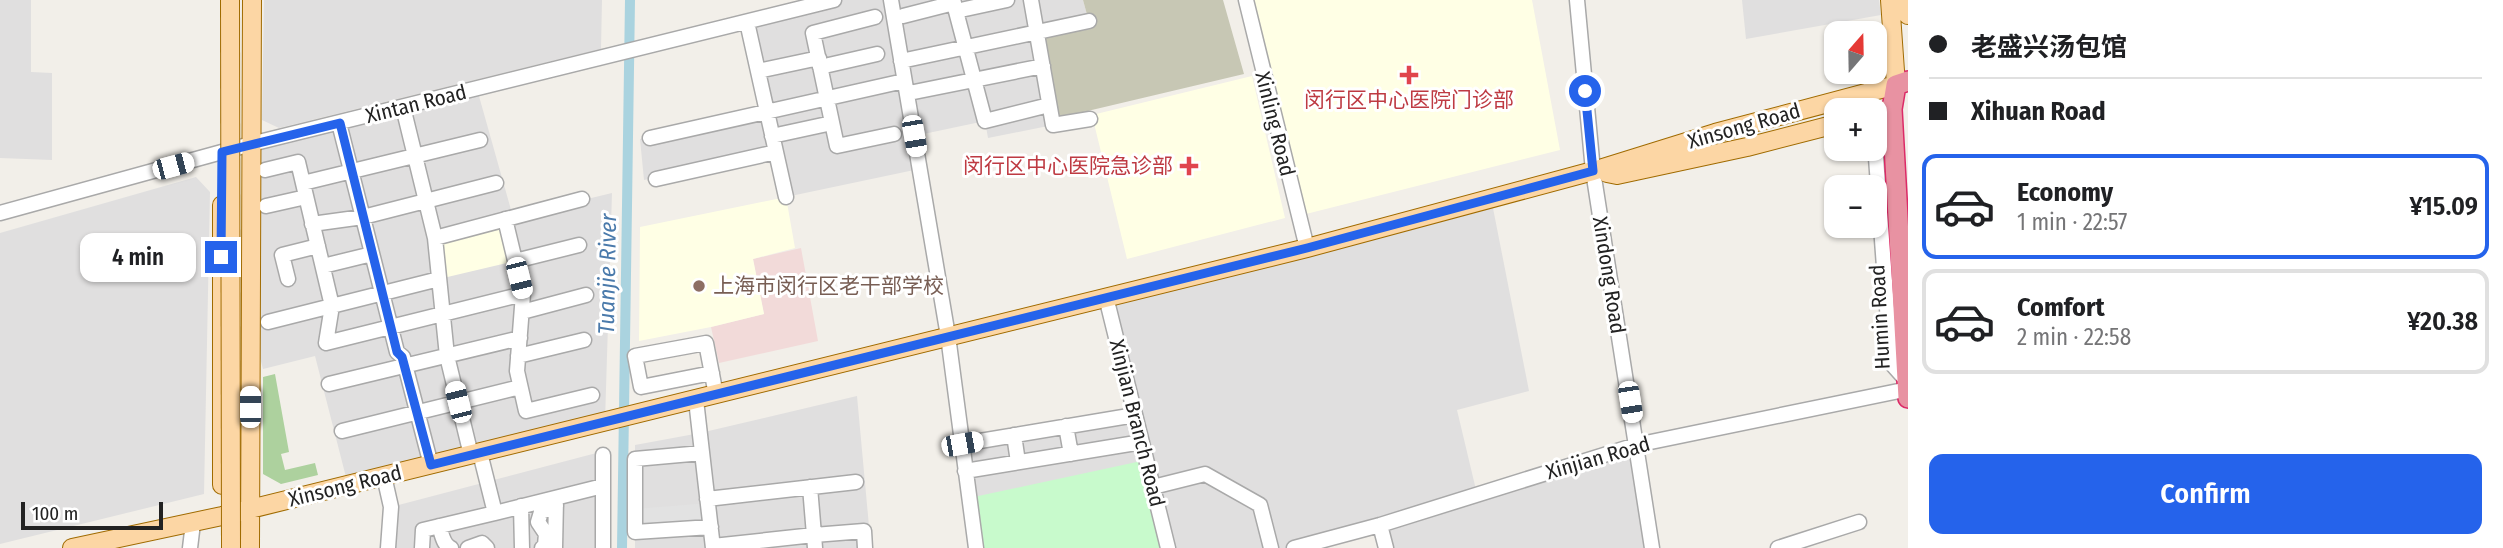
<!DOCTYPE html>
<html lang="en">
<head>
<meta charset="utf-8">
<style>
	:root { --surface:#fff; --page:#f6f6f6; --text:#202124; --muted:#757577; --line:#e0e0e0; --accent:#2563eb }
	body { margin:0; font-family:"Fira Sans Condensed","Noto Sans SC",sans-serif; background:var(--page); color:var(--text); height:100vh; display:flex; flex-direction:column; font-size:26px; white-space:nowrap }
	* { box-sizing:border-box; margin:0 }
	p { font-size:23px; color:var(--muted) }
	.icon { flex:none; width:38px; height:38px; fill:none; stroke:currentColor; stroke-width:2; stroke-linecap:round; stroke-linejoin:round }
	.map { position:relative; flex:1; overflow:hidden }
	.side { display:flex; flex-direction:column; background:var(--surface); width:595px }
	.side>* { flex:none }
	.hud { display:grid; align-content:center; height:154px; padding:0 21px; background:var(--surface) }
	.needle { width:46px; rotate:20deg }
	.controls { position:absolute; left:1824px; top:21px; display:grid; gap:14px }
	.controls a { display:grid; place-items:center; width:63px; height:63px; border-radius:14px; background:var(--surface); box-shadow:0 2px 5px #0004; font-size:35px }
	.scale { position:absolute; left:21px; bottom:18px; width:142px; box-sizing:border-box; padding-left:7px; border:4px solid #222; border-top:0; font-size:19px; line-height:24px; white-space:nowrap; color:#222; -webkit-text-stroke:5px #fff; paint-order:stroke }
	.end { position:absolute; width:32px; height:32px; margin:-16px; border:9px solid #2563eb; background:#fff; box-shadow:0 0 0 4px #fff }
	.from { border-radius:50% }
	.bubble { position:absolute; height:49px; border-radius:14px; background:var(--surface); box-shadow:0 2px 5px #0004; font-size:23px; font-weight:600; line-height:49px; text-align:center }
	.car { position:absolute; width:21px; height:42px; margin:-21px -10px; border-radius:9px; box-shadow:0 0 5px 2px #0007; background:linear-gradient(#fff 24%,#345 0 40%,#fff 0 76%,#345 0 86%,#fff 0) }
	.hud b { display:flex; align-items:center; gap:24px; height:66px; font-size:26px }
	.hud b+b { border-top:2px solid var(--line) }
	.hud i { width:18px; height:18px; background:var(--text) }
	ul { padding:0; list-style:none }
	li { display:flex; align-items:center; gap:21px; height:105px; margin:0 14px 10px; padding:0 7px; border:4px solid var(--line); border-radius:14px }
	li div { flex:1 }
	li b { display:block; font-size:26px }
	li em { font-style:normal; font-weight:600 }
	li.on { border-color:var(--accent) }
	li>.icon { width:63px; height:63px; stroke-width:1.5 }
	.primary-button { display:flex; gap:14px; margin-top:auto; padding:14px 21px }
	.primary-button a { flex:1; height:80px; border-radius:14px; background:var(--accent); color:#fff; font-size:28px; font-weight:600; line-height:80px; text-align:center }
	main { display:flex; flex:1; min-height:0 }
	.map>svg:first-child { display:block }
</style>
</head>
<body>
<main>
<div class="map">
<svg width="1908" height="548" viewBox="0 0 1908 548">
	<rect width="100%" height="100%" fill="#f2efe9"/>
	<!-- residential -->
	<path fill="#e0dfdf" d="M0 0H31V72L52 73V160L0 158Z
		M264 0H602L601 49 279 128 262 120Z
		M834 0H1083L1091 29 1053 125 988 138 985 121 914 136 919 169 786 197 776 152 644 180 640 139 767 112 747 22Z
		M1742 0H1879L1881 15 1746 39Z
		M477 89 513 217 612 193 605 422 348 485 315 356 263 369 257 347V143Z
		M196 177 210 192 204 494 0 544V233Z
		M1491 198 1529 391 1457 410 1477 494 1636 445 1652 548H1386L1380 525 1294 548H1168L969 498 962 444 1135 415 1106 297Z
		M857 396 871 548H635V445L700 433Z
		M604 451 603 548H388L391 507Z"/>
	<!-- commercial -->
	<path fill="#f2dad9" d="M801 248 818 341 719 363 711 327 764 314 753 259Z"/>
	<!-- education -->
	<path fill="#ffffe5" d="M1253 0H1532L1560 150 1306 214Z
		M1252 76 1285 218 1127 259 1092 115Z
		M786 197 795 248 753 259 764 314 711 327 639 341 640 227Z
		M505 219 515 261 439 279 435 238Z"/>
	<!-- construction -->
	<path fill="#c7c7b4" d="M1083 0H1223L1244 74 1058 118 1040 38 1091 29Z"/>
	<!-- forest -->
	<path fill="#add19e" d="M275 374 289 452 281 454 285 470 315 463 318 475 281 484 263 474V377Z"/>
	<!-- park -->
	<path fill="#c8facc" d="M1146 460 1168 548H976L969 498Z"/>
	<!-- parking -->
	<path fill="#e2e2e2" d="M709 503 711 527 637 533 635 509Z"/>
	<g fill="none" stroke-linecap="round" stroke-linejoin="round">
		<!-- canal -->
		<path stroke="#aad3df" stroke-width="10" d="M622 548 630 0"/>
		<defs>
			<path id="minor" d="M891 0 948 336 976 548
				M953 0 985 121 1049 105
				M1031 0 1053 125 1090 119
				M1246 0 1307 248
				M1577 0 1593 171 1652 548
				M956 11 1007 0
				M903 16 954 3
				M875 17 813 33 837 146 894 134
				M747 22 786 197
				M901 61 1089 21
				M820 67 877 54
				M758 71 819 58
				M914 92 1043 66
				M403 107 435 238 447 356 471 455
				M1892 109 1875 128V144L1891 363 1907 381
				M339 123 397 352 403 357 431 465
				M772 136 832 123
				M650 138 904 81
				M265 170 298 162 332 306 326 343 523 294
				M656 179 776 152
				M303 183 480 140
				M266 206 306 197
				M0 213 251 144 834 0
				M505 219 523 294 517 371 526 411 592 395
				M312 224 363 217 496 183
				M435 238 582 199
				M515 261 579 245
				M323 266 372 254
				M288 279 282 255 318 246
				M1106 297 1168 548
				M522 312 586 295
				M268 322 439 279
				M518 356 584 340
				M712 373 641 387 635 356 706 343 716 395
				M329 384 520 338
				M696 400 713 548
				M1066 426 1071 454
				M342 431 520 387
				M1014 435 1018 462
				M962 444 1135 415
				M480 453 495 513 603 486
				M702 453 635 459V532L711 527
				M965 471 1142 442
				M384 476 391 507 388 548
				M810 487 814 535 864 531 865 548
				M1153 487 1205 474 1260 505 1271 548
				M707 499 856 482
				M521 506 522 548
				M1380 525 1386 548
				M439 526C442 534 443 545 451 548
				M713 546 814 535 815 548
				M190 548 193 523
				M422 548 423 530 495 513
				M468 548 482 543 487 548
				M542 548 545 545 546 534 538 522 541 512 556 506
				M555 548 556 500
				M603 548V455
				M1294 548 1380 525 1636 445 1908 389
				M1778 548 1859 522"/>
			<path id="major" d="M1906 0 1908 15
				M1874 113 1892 109
				M1607 173 1617 175 1747 147 1836 124
				M222 205V485
				M72 548 222 516 1307 248 1593 171 1715 133 1896 85 1890 0
				M250 548 252 0"/>
			<path id="highway" d="M1908 81 1896 85 1892 109 1908 398"/>
		</defs>
		<!-- minor casing -->
		<use href="#minor" stroke="#a9a9a9" stroke-width="17"/>
		<!-- major casing -->
		<use href="#major" stroke="#a06b00" stroke-width="20"/>
		<!-- highway casing -->
		<use href="#highway" stroke="#dc2a67" stroke-width="22"/>
		<!-- minor -->
		<use href="#minor" stroke="#fff" stroke-width="14"/>
		<!-- major -->
		<use href="#major" stroke="#fcd6a4" stroke-width="18"/>
		<!-- highway -->
		<use href="#highway" stroke="#e892a2" stroke-width="19"/>
		<defs>
			<path id="major-bridge" d="M230 0 231 548"/>
		</defs>
		<!-- major-bridge casing -->
		<use href="#major-bridge" stroke="#a06b00" stroke-width="20" stroke-linecap="butt"/>
		<!-- major-bridge -->
		<use href="#major-bridge" stroke="#fcd6a4" stroke-width="18"/>
	</g>
	<g fill="none" stroke-linecap="round" stroke-linejoin="round">
		<!-- route -->
		<path stroke="#2563eb" stroke-width="9" d="M221 257 222 152 340 123 397 352 402 357 431 465 1307 248 1593 171 1585 91"/>
	</g>
	<!-- markers -->
	<g fill="#e0444e" stroke="#fff" stroke-width="2.5">
		<path d="M1405.5 64.5h7v7h7v7h-7v7h-7v-7h-7v-7h7z"/>
		<path d="M1185.5 155.5h7v7h7v7h-7v7h-7v-7h-7v-7h7z"/>
	</g>
	<circle fill="#8d6e63" stroke="#fff" stroke-width="2.5" cx="699" cy="286" r="7"/>
	<g text-anchor="middle" stroke-width="6" stroke-linejoin="round" paint-order="stroke">
		<!-- health labels -->
		<g font-size="21" fill="#be3a42" stroke="#fff">
			<text x="1409" y="107">闵行区中心医院门诊部</text>
			<text x="1173" y="173" text-anchor="end">闵行区中心医院急诊部</text>
		</g>
		<!-- street labels -->
		<g font-size="21" fill="#222" stroke="#fff">
			<text transform="translate(416 104) rotate(-14)" y="7">Xintan Road</text>
			<text transform="translate(1275 124) rotate(76)" y="7">Xinling Road</text>
			<text transform="translate(1744 126) rotate(-16)" y="7">Xinsong Road</text>
			<text transform="translate(1609 275) rotate(81)" y="7">Xindong Road</text>
			<text transform="translate(1880 317) rotate(-93)" y="7">Humin Road</text>
			<text transform="translate(1137 423) rotate(76)" y="7">Xinjian Branch Road</text>
			<text transform="translate(1598 458) rotate(-16)" y="7">Xinjian Road</text>
			<text transform="translate(345 486) rotate(-14)" y="7">Xinsong Road</text>
		</g>
		<!-- education labels -->
		<g font-size="21" fill="#785e54" stroke="#fff" text-anchor="start">
			<text x="713" y="293">上海市闵行区老干部学校</text>
		</g>
		<!-- water labels -->
		<g font-size="23" font-style="italic" fill="#4a7aab" stroke="#fff">
			<text transform="translate(607 274) rotate(-89)" y="8">Tuanjie River</text>
		</g>
	</g>
</svg>
<div class="controls">
<a><svg class="needle" viewBox="-14 -14 28 28"><path d="M0-13l5 13h-10z" fill="#e53935"/><path d="M0 13l5-13h-10z" fill="#757577"/></svg></a>
<a>+</a>
<a>−</a>
</div>
<div class="scale">100 m</div>
<i class="end from" style="left:1585px;top:91px"></i>
<i class="end" style="left:221px;top:257px"></i>
<div class="bubble" style="left:80px;top:233px;width:116px">4 min</div>
<i class="car" style="left:914px;top:136px;rotate:170deg"></i>
<i class="car" style="left:173px;top:166px;rotate:75deg"></i>
<i class="car" style="left:519px;top:278px;rotate:166deg"></i>
<i class="car" style="left:458px;top:402px;rotate:346deg"></i>
<i class="car" style="left:1630px;top:402px;rotate:171deg"></i>
<i class="car" style="left:250px;top:407px;rotate:0deg"></i>
<i class="car" style="left:962px;top:444px;rotate:80deg"></i>
</div>
<section class="side">
<div class="hud">
<b><i class="from"></i>老盛兴汤包馆</b>
<b><i></i>Xihuan Road</b>
</div>
<ul>
<li class="on"><svg class="icon" aria-label="car" viewBox="0 0 24 24"><path d="M5 17H2v-5l4-1 3-4h7l3 4 3 1v5h-3M9 17h6M6 11h13"/><circle cx="7" cy="17" r="2"/><circle cx="17" cy="17" r="2"/></svg><div><b>Economy</b><p>1 min · 22:57</p></div><em>¥15.09</em></li>
<li><svg class="icon" aria-label="car" viewBox="0 0 24 24"><path d="M5 17H2v-5l4-1 3-4h7l3 4 3 1v5h-3M9 17h6M6 11h13"/><circle cx="7" cy="17" r="2"/><circle cx="17" cy="17" r="2"/></svg><div><b>Comfort</b><p>2 min · 22:58</p></div><em>¥20.38</em></li>
</ul>
<div class="primary-button"><a>Confirm</a></div>
</section>
</main>
</body>
</html>
